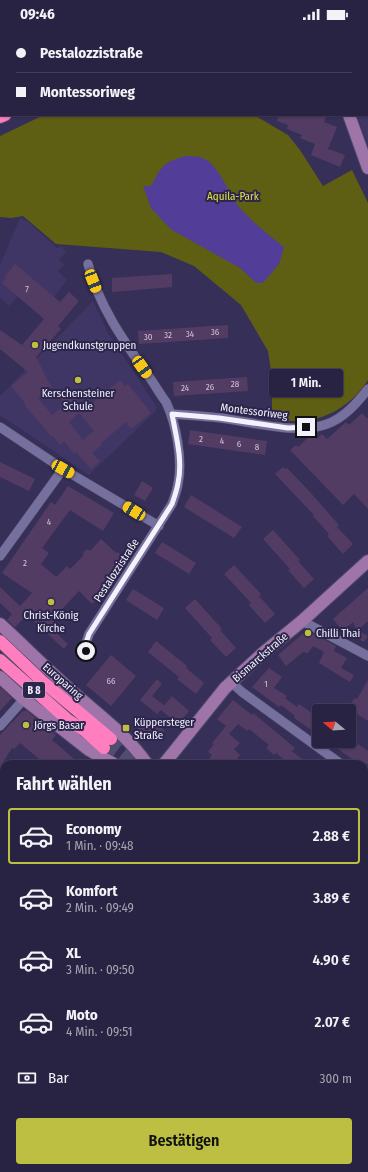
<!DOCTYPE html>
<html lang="de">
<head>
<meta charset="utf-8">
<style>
	:root { --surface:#282342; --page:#302b49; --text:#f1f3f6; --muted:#a5a4b2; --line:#44405b; --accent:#bdbf42 }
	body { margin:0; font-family:"Fira Sans Condensed",sans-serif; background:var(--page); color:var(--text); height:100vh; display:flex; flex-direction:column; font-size:15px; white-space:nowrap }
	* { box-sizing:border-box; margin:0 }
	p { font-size:13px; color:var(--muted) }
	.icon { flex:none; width:22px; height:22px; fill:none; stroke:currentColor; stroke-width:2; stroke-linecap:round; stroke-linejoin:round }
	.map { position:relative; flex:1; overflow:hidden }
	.details { position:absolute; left:0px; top:732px; width:368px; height:412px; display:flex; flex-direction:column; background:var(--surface); border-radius:12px 12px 0 0; box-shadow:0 1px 3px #0004,0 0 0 1px var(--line) }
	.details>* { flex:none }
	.hud { position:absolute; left:0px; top:0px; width:368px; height:88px; box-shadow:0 1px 3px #0004,0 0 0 1px var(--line); display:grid; align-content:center; height:88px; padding:0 16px; background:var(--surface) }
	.needle { width:26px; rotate:288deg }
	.buttons { position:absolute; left:312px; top:676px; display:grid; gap:8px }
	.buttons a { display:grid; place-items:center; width:44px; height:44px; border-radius:4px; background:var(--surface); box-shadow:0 1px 3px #0004,0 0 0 1px var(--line); font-size:20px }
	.end { position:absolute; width:18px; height:18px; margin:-9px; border:5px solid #f3f2fc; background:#111; box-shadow:0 0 0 2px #111 }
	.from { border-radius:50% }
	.bubble { position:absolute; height:28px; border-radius:4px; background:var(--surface); box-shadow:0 1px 3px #0004,0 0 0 1px var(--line); font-size:13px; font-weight:600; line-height:28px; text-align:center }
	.car { position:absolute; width:12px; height:24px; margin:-12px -6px; border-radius:5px; box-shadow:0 0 3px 1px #0007; background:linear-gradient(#f5c518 24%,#345 0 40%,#f5c518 0 76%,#345 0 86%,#f5c518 0) }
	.hud b { display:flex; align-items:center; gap:14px; height:38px; font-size:15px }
	.hud b+b { border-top:1px solid var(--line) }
	.hud i { width:10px; height:10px; background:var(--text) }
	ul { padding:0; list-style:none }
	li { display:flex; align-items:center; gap:12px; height:56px; margin:0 8px 6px; padding:0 8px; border:2px solid transparent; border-radius:4px }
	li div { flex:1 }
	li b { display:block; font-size:15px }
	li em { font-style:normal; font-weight:600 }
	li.selected { border-color:var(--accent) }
	li>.icon { width:36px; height:36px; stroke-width:1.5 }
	h2 { padding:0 16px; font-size:18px; line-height:48px }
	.pay { display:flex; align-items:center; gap:10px; height:44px; padding:0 16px; font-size:15px }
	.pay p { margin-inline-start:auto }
	.button { display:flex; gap:8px; margin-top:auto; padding:8px 16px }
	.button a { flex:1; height:46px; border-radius:4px; background:var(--accent); color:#111; font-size:16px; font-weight:600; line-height:46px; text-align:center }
	.status { display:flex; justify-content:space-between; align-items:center; height:28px; padding:0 20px; background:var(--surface); direction:ltr }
	.status svg { height:11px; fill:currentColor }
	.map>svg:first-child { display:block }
</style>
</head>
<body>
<div class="status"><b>09:46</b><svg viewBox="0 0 49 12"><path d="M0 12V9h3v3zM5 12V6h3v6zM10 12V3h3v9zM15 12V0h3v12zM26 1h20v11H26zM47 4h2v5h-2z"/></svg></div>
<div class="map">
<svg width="368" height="1144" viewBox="0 0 368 1144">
	<rect width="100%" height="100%" fill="#362f58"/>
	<!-- built -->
	<path fill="#3f3666" d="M330 0H368V117L357 87H367V1Z
		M20 190 27 193 57 220 62 218 66 224 59 231 64 237 58 243 67 252 42 285 20 266 9 278 0 270V237Z
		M93 273 108 305 156 378V383L89 447 0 387V368Z"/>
	<!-- green -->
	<path fill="#5e5f12" d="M0 0H77L1 1 0 32Z
		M248 0H308V1H245Z
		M44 87H254L288 107 300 122 323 158 352 142 368 175V352C354 374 331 390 304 393 295 394 285 392 276 392L272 384V350L268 323 241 277 194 238 161 224 56 216 23 188 11 190 0 189V108Z
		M0 897 4 898V939L0 938Z"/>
	<!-- water -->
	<path fill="#523d98" d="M185 128C190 128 196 128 200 129 219 134 228 166 240 180 253 195 269 207 284 219L279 236 263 255H256L240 240 172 202 161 191 151 180 143 158H151C162 138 162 135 185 128Z"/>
	<!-- building -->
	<path fill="#533c63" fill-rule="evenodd" d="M279 87H327L324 94 337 99 328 121 345 127 340 139 311 127 315 116 300 110 302 107 287 101 288 97 277 93Z
		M15 236 60 274 69 264 79 273 58 298 61 301 36 329 49 355 52 358 38 370 52 387 66 376 60 370 69 362 85 381 120 352 125 358 128 356 151 385 131 401 126 394 101 415 102 417 92 425 100 433 91 441 76 424 74 426 64 413 60 417 53 408 52 409 24 376 25 375 11 358 28 344 0 321V302L22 317 44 291 2 255 6 250 5 248ZM79 385 94 403 83 412 69 394Z
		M172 246V259L112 264V250Z
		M228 297V310L139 316 138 303Z
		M247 349 248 363 174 368 173 354Z
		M362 385 368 391V481L354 466 343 477 290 422 296 417 298 419 312 406 317 411 322 406 327 411 346 394 349 397Z
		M190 402 267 413 265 427 188 416Z
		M0 434 35 451 29 463 0 449Z
		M283 439 285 441 287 440 310 464 339 497 337 499 353 516 343 526 327 508 329 506 313 488 314 487 275 446Z
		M142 453 153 460 145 473 134 467Z
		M68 458 114 485 103 503 70 482 42 520 49 525 41 536 56 549 67 538 70 541 84 527 82 526 87 521 90 523 101 511 116 525 117 524 123 528 108 549 111 552 98 567 100 569 92 576 79 563 52 592 57 596 52 601 68 616 64 621 27 587 15 599 7 592 12 586 0 575V559L20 578 32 565 2 545 51 474 55 477Z
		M191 467 242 499 234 510 184 479Z
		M273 502 300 532 298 533 314 551 304 560 288 542 290 541 263 511Z
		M162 514 196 535 189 546 155 525Z
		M234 537 261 566 259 568 275 586 265 595 249 577 251 575 224 546Z
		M368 560V593L357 603 353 594 343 603 333 591Z
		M133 561 164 580 157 592 126 572Z
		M195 571 222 601 220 602 236 620 226 629 210 612 212 610 185 580Z
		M307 602 336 618 334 623 347 630 341 640 354 647 350 654 319 635 324 624 313 618 308 625 303 624 286 638 278 627Z
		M361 604 368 608 364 614 357 610Z
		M156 613 187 638 186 640 204 655 196 666 177 651 179 649 148 624Z
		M111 627 136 648 111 678 86 657Z
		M269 640 282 649 274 660 287 668 285 670 297 679 299 676 319 690V707L294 690 295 688 281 677 279 679 252 659Z
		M157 651 162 656 152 668 164 677 163 679 172 668 189 683 178 696 161 682 157 686 140 672Z
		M368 652V693L351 682 354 678 350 676 355 670 357 671Z
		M0 659 12 670 0 683Z
		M233 672 252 687 253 685 295 720 292 723 308 736H290L276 725 274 727 266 720 269 717 249 701 247 703 238 696 229 706 240 715 234 721 240 727 233 736H205L212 727 208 724 214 716 212 715 226 698 217 691Z
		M23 683H27L56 707 52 712 80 736H45L20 715 14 721 12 720 0 739V707Z
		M142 691 151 698 154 694 165 703 158 712 148 705 146 707 136 699Z
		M327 713H351L358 717V716L368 723V736H359Z"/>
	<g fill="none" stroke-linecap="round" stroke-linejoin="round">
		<!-- highway-tunnel -->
		<path stroke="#524c71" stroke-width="12" stroke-dasharray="12 6" stroke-linecap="butt" d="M111 711 141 736
			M104 720 124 736"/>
		<defs>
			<path id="street" d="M172 386C188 387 205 388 221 390 251 394 298 407 327 396 344 390 357 375 368 361
				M0 399 63 441 159 498
				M0 528 63 441
				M302 593 368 628
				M86 623V615L89 606 172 476C174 470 177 463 178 456 183 432 176 395 166 374 159 365 154 355 147 346 123 312 99 278 88 236
				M231 654 242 664 341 736
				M0 698 24 671
				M364 755 368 758
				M0 832 4 834
				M0 1020 4 1021
				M313 1140 321 1144
				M97 1144 99 1140"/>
			<path id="secondary" d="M319 0V1
				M349 87 368 140
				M0 596C25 619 49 643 74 665 99 687 128 708 147 736
				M0 649 24 671 89 722 114 736
				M164 736 225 660 263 625 302 593 368 533
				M364 905 368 908
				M364 952 368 955
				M0 1129 4 1119"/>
			<path id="highway" d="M120 1 122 0
				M196 1 198 0
				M0 55H1
				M0 89 5 87
				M0 613 42 653 111 711
				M0 632 68 692 85 703 104 720
				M364 919 368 922
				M364 937 368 940"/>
		</defs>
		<!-- street casing -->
		<use href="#street" stroke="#514b6a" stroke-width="10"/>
		<!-- secondary casing -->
		<use href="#secondary" stroke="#514b6a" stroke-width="14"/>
		<!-- highway casing -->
		<use href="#highway" stroke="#514b6a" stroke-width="14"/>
		<!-- street -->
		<use href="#street" stroke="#76709e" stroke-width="9"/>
		<!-- secondary -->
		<use href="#secondary" stroke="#9f74a8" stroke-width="12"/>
		<!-- highway -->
		<use href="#highway" stroke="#ff7ec0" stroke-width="12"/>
	</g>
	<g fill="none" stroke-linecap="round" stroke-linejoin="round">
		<!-- route -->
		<path stroke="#f3f2fc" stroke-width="5" d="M86 623V615L89 606 172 476C174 470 177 462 178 455 183 433 176 408 172 386L219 390 288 400 306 399"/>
	</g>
	<!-- markers -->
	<g fill="#bdbf42" stroke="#2c254c" stroke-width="1.5">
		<circle cx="35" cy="317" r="4"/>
		<circle cx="78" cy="352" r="4"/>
		<circle cx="51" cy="574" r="4"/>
		<circle cx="308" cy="605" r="4"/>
		<circle cx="26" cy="697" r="4"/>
		<rect x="122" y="696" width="8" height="8" rx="2"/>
	</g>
	<g text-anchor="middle" stroke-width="4" stroke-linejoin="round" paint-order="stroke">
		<!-- number labels -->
		<g font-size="9" fill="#cbc4d6">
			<text x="27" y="264">7</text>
			<text x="215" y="307">36</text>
			<text x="190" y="309">34</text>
			<text x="168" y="310">32</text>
			<text x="148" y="312">30</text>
			<text x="235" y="359">28</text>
			<text x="210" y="362">26</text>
			<text x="185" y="363">24</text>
			<text x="201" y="414">2</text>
			<text x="222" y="416">4</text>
			<text x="239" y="419">6</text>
			<text x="257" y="422">8</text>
			<text x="49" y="497">4</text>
			<text x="25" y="538">2</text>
			<text x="111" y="656">66</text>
			<text x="266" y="659">1</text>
		</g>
		<!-- shield labels -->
		<rect fill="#2c254c" stroke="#b7b4c7" stroke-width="1" x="23" y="654" width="22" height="16" rx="3"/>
		<g font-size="10" font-weight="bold" fill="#f3f2fc">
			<text x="34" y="666">B 8</text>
		</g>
		<!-- park labels -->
		<g font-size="11" fill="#e0e140" stroke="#2c254c">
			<text x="233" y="172">Aquila-Park</text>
		</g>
		<!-- poi labels -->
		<g font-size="11" fill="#f3f2fc" stroke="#2c254c" text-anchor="start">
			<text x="43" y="321">Jugendkunstgruppen</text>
			<text x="78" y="369" text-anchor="middle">Kerschensteiner<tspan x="78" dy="13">Schule</tspan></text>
			<text x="51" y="591" text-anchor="middle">Christ-König<tspan x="51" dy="13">Kirche</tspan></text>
			<text x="316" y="609">Chilli Thai</text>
			<text x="134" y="698">Küppersteger<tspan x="134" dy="13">Straße</tspan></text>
			<text x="34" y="701">Jörgs Basar</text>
		</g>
		<!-- street labels -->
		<g font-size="11" fill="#f3f2fc" stroke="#2c254c">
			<text transform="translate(254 383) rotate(7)" y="4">Montessoriweg</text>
			<text transform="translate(116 542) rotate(-57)" y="4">Pestalozzistraße</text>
			<text transform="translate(260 629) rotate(-41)" y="4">Bismarckstraße</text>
			<text transform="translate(63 653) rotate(41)" y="4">Europaring</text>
		</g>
	</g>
</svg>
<div class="buttons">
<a><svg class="needle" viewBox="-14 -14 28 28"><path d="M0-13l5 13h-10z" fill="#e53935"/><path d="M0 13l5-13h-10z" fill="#a5a4b2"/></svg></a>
</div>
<i class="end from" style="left:86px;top:623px"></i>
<i class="end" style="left:306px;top:399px"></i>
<div class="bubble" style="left:269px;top:341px;width:74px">1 Min.</div>
<i class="car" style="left:93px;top:253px;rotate:159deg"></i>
<i class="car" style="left:142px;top:339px;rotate:145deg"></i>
<i class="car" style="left:63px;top:441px;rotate:119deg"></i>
<i class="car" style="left:134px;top:483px;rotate:302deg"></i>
<div class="hud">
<b><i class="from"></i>Pestalozzistraße</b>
<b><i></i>Montessoriweg</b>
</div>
<section class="details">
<h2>Fahrt wählen</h2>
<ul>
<li class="selected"><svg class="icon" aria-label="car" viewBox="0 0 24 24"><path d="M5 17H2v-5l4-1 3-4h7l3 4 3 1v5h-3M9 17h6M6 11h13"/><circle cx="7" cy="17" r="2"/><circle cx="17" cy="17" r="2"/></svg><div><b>Economy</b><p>1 Min. · 09:48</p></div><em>2.88 €</em></li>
<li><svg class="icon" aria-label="car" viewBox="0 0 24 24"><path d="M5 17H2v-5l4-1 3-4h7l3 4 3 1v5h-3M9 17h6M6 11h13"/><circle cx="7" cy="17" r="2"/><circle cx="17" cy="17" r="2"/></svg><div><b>Komfort</b><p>2 Min. · 09:49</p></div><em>3.89 €</em></li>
<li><svg class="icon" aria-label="car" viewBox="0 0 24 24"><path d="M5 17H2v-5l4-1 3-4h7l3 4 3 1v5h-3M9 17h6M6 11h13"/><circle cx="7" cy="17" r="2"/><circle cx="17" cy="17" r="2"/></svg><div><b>XL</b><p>3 Min. · 09:50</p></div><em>4.90 €</em></li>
<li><svg class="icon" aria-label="car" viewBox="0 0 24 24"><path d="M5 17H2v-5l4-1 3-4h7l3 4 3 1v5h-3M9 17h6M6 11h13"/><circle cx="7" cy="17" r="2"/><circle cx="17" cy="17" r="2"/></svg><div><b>Moto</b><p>4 Min. · 09:51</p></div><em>2.07 €</em></li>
</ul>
<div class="pay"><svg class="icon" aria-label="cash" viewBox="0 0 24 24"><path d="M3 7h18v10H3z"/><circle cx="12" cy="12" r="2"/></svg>Bar<p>300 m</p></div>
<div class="button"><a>Bestätigen</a></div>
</section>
</div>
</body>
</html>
